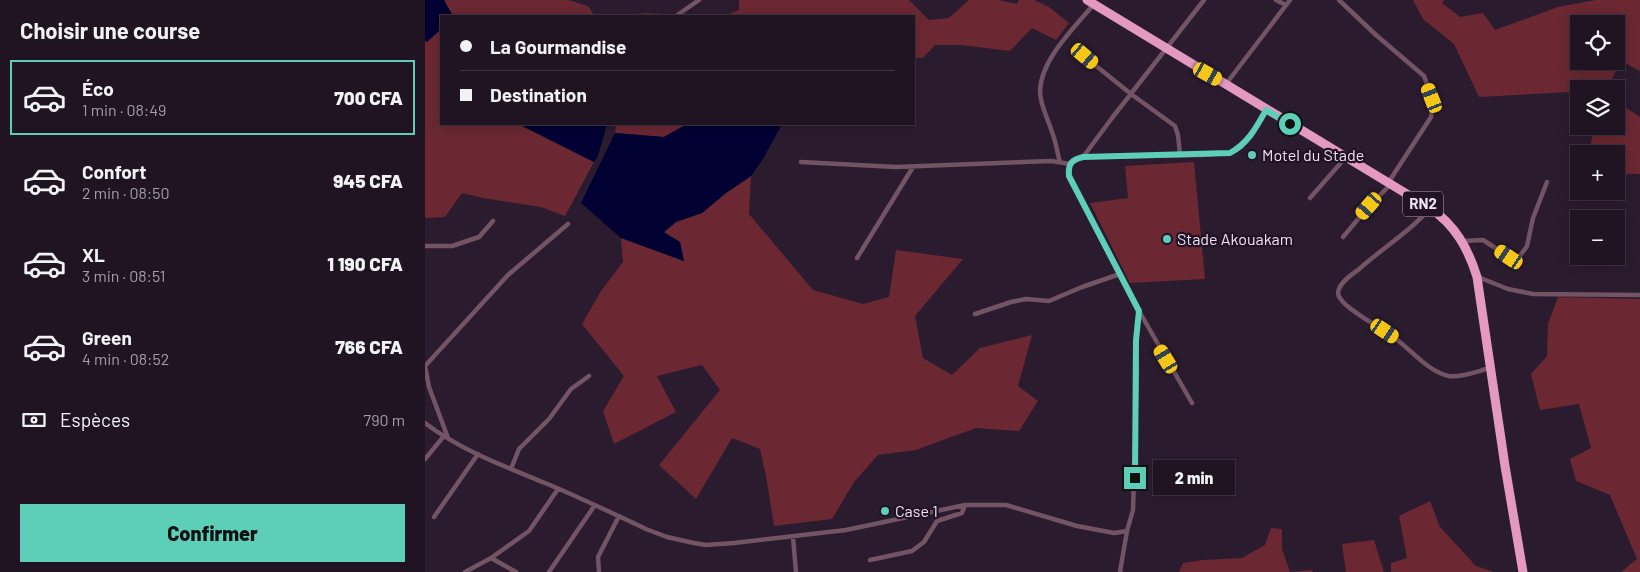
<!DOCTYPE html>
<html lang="fr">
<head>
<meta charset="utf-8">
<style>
	:root { --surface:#201423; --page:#2d2130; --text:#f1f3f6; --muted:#a29ea6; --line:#3d3341; --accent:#5dceb8 }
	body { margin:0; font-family:Barlow,sans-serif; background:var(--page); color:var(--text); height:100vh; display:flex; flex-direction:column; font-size:19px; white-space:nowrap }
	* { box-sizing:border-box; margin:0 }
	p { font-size:16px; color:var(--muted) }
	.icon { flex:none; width:28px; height:28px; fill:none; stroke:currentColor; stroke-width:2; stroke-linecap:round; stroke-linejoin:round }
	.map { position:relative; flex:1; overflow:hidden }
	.drawer { display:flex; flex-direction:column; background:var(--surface); width:425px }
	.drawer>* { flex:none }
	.top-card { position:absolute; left:15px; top:15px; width:475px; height:110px; border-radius:0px; box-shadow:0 2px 12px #0003,0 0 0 1px var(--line); display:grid; align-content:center; height:110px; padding:0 20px; background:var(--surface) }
	.buttons { position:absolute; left:1145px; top:15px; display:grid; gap:10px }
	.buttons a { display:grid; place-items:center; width:55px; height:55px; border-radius:0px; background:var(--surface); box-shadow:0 2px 12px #0003,0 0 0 1px var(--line); font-size:25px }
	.end { position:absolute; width:22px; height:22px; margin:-11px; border:6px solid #5dceb8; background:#111; box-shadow:0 0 0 2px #111 }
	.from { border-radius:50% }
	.bubble { position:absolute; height:35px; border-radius:0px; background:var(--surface); box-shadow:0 2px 12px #0003,0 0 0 1px var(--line); font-size:16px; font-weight:800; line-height:35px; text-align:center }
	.car { position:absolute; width:15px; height:30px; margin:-15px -8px; border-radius:6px; box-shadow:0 0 4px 1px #0007; background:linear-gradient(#f5c518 24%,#345 0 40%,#f5c518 0 76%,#345 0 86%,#f5c518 0) }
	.top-card b { display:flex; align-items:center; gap:18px; height:48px; font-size:19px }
	.top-card b+b { border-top:1px solid var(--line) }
	.top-card i { width:12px; height:12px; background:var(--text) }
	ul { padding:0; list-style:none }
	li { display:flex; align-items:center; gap:15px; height:75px; margin:0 10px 8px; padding:0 10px; border:2px solid transparent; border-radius:0px }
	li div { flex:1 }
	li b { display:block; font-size:19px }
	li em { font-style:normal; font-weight:800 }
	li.active { border-color:var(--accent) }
	li>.icon { width:45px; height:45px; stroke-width:1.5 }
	h2 { padding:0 20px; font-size:22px; line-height:60px }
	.pay { display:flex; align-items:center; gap:12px; height:55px; padding:0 20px; font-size:19px }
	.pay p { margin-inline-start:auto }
	.button { display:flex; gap:10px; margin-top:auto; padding:10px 20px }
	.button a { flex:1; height:58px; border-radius:0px; background:var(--accent); color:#111; font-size:20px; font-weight:800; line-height:58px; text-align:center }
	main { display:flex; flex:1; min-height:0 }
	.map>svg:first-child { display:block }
</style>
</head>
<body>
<main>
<section class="drawer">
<h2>Choisir une course</h2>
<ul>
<li class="active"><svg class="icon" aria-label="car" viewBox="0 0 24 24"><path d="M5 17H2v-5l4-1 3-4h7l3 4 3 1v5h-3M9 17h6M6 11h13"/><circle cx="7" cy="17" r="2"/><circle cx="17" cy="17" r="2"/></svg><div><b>Éco</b><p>1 min · 08:49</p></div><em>700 CFA</em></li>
<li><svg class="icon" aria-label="car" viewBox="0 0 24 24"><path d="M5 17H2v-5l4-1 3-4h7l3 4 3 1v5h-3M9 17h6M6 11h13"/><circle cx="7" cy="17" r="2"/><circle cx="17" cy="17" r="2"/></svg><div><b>Confort</b><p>2 min · 08:50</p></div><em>945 CFA</em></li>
<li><svg class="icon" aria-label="car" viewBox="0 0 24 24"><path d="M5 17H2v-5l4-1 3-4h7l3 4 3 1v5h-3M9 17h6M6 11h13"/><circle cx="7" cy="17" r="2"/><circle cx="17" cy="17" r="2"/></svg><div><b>XL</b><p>3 min · 08:51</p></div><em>1 190 CFA</em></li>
<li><svg class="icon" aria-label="car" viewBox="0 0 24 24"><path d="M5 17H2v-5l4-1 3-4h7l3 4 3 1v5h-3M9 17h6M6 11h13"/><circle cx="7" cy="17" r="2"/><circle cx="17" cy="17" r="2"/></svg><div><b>Green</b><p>4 min · 08:52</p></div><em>766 CFA</em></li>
</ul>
<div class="pay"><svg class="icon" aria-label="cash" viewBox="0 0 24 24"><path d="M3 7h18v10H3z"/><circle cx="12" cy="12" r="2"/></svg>Espèces<p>790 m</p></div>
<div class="button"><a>Confirmer</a></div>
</section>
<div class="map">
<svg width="1215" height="572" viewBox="0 0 1215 572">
	<rect width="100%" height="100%" fill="#2b1b2f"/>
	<!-- green -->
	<path fill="#6b2832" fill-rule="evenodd" d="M0 0H143L163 6 170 16H16V124H94L169 162 140 216 116 207 58 198 37 193 20 217 0 218Z
		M314 0H484L504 20 524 18 544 0H573L592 4 594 0H609L624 7 644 23 631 40 607 28 585 51 536 45H510L498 58H489V16H298L314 10Z
		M988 0H1019L1017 3 1035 17 1058 13 1070 30 1133 7 1171 0H1215V71L1196 61 1182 89H1154V100L1145 92 1054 97 1029 44 998 19ZM1154 24H1191V61H1154Z
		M219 13 239 14V16H195Z
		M1191 101 1215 117V174H1191V154H1164L1169 126H1191Z
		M191 124H262L239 137 190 133Z
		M769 162 780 279 705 283 665 203 703 198 700 166Z
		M326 176 324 214 388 290 438 304 464 297 471 250 538 259 490 316 498 358 527 375 555 348 607 335 593 386 613 401 594 431 551 428 491 450 453 455 429 482 407 519 349 526 341 476 335 449 307 438 271 499 234 465 295 390 277 365 232 376 251 412 189 444 178 411 199 376 157 324 176 291 198 262 196 238 259 261 255 242 238 233 251 222 277 213 301 193Z
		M1133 297 1215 299V572H1196L1212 559 1185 495 1151 481 1145 459 1166 448 1154 404 1115 410 1106 374 1122 356 1123 324Z
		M1005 501 1015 527 1051 566 1069 572H966V563L982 558 974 516Z
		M846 528 857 529V549L865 572 887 570 888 572H754L758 563 778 560 817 558 840 545Z
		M949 540 959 572H921L917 544Z"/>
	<!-- water -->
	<path fill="#003" d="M0 0H19L28 16H16V32L14 31 2 42 0 41Z
		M93 124H182L173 156 169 162Z
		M262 124H357L338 159 326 176 301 193 277 213 251 222 239 232 255 242 259 261 196 238 156 203 190 133 239 137Z"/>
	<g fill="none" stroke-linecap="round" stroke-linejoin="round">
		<!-- street -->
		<path stroke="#735464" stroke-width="4.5" d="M851 0 861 5
			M914 0 951 35 999 76 1007 98 1006 117 963 183
			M251 16 274 0
			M660 57 706 94 750 126 753 135 755 155
			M801 84 865 0
			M658 157 687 118 779 0
			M376 162 471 167 626 161 645 164
			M635 162C632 152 631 142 627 132 623 119 615 105 615 91 616 59 650 27 669 4
			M885 198 921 157
			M1005 208C985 232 956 249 933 270 926 275 917 281 914 289 911 295 916 300 921 305 936 318 955 327 971 339 987 351 1004 372 1024 376 1036 378 1053 371 1065 368
			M918 237 944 206 965 185
			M1038 241 1058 240 1084 257 1087 258 1094 257 1102 246 1108 218 1122 182
			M0 246H27L54 237 68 221
			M432 258 488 167
			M1053 277 1083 289 1108 294 1215 295
			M714 311 767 403
			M550 314 586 302 601 299 624 301 657 287 695 274
			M0 366 83 275 143 224
			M0 366 4 387 23 438
			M0 423C35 450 79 466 120 483 154 497 187 513 221 529L242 537 269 543 281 545 309 543 421 530 540 505H581L652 526 689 533 702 531 708 510 712 370 711 340 714 311 644 177C643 164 646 160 658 157L776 155 805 153 816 147 826 136 841 110
			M0 459 19 436
			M86 469 94 449 124 419 146 389 164 376
			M9 517 53 454
			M368 537 371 572
			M66 558 91 572
			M445 560 487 551 499 542 512 521 537 513 540 505
			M40 572 66 558 104 531 133 489
			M124 572 170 505
			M174 572 173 557 194 516
			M695 572 702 531"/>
		<!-- highway -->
		<path stroke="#e499c1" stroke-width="9" d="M662 0 1005 208C1030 225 1043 248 1052 277L1080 466 1098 572"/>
	</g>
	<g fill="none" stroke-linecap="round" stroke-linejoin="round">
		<!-- route -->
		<path stroke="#5dceb8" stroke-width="6" d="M710 478 711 340 714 311 644 176C643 164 646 160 658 157L805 153C823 143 831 128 841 110L865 124"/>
	</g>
	<!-- markers -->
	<g fill="#5dceb8" stroke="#211225" stroke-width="2">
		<circle cx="827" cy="155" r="5"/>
		<circle cx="742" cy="239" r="5"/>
		<circle cx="460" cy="511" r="5"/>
	</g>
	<g text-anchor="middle" stroke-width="4.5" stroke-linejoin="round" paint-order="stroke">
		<!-- shield labels -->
		<rect fill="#211225" stroke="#b0a4b4" stroke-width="1" x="978" y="191.5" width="40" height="25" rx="4"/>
		<g font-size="15" font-weight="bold" fill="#eee3f1">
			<text x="998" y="209">RN2</text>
		</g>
		<!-- poi labels -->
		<g font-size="16" fill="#eee3f1" stroke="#211225" text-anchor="start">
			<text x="837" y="161">Motel du Stade</text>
			<text x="752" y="245">Stade Akouakam</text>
			<text x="470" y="517">Case 1</text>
		</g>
	</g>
</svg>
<div class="buttons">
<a><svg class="icon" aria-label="locate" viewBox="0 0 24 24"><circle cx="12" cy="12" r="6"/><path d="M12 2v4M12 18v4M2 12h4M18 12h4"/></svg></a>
<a><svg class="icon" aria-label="layers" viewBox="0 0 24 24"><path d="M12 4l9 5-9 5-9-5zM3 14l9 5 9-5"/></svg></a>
<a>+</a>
<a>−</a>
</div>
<i class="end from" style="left:865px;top:124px"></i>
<i class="end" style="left:710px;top:478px"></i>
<div class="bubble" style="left:728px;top:460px;width:82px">2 min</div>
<i class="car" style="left:660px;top:56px;rotate:130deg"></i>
<i class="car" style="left:783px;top:74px;rotate:119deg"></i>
<i class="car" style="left:1007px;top:98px;rotate:339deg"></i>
<i class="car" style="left:944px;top:206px;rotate:221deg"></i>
<i class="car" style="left:1084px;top:257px;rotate:304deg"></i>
<i class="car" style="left:960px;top:331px;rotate:124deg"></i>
<i class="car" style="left:741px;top:359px;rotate:329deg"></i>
<div class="top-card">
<b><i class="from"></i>La Gourmandise</b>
<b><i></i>Destination</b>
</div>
</div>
</main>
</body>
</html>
